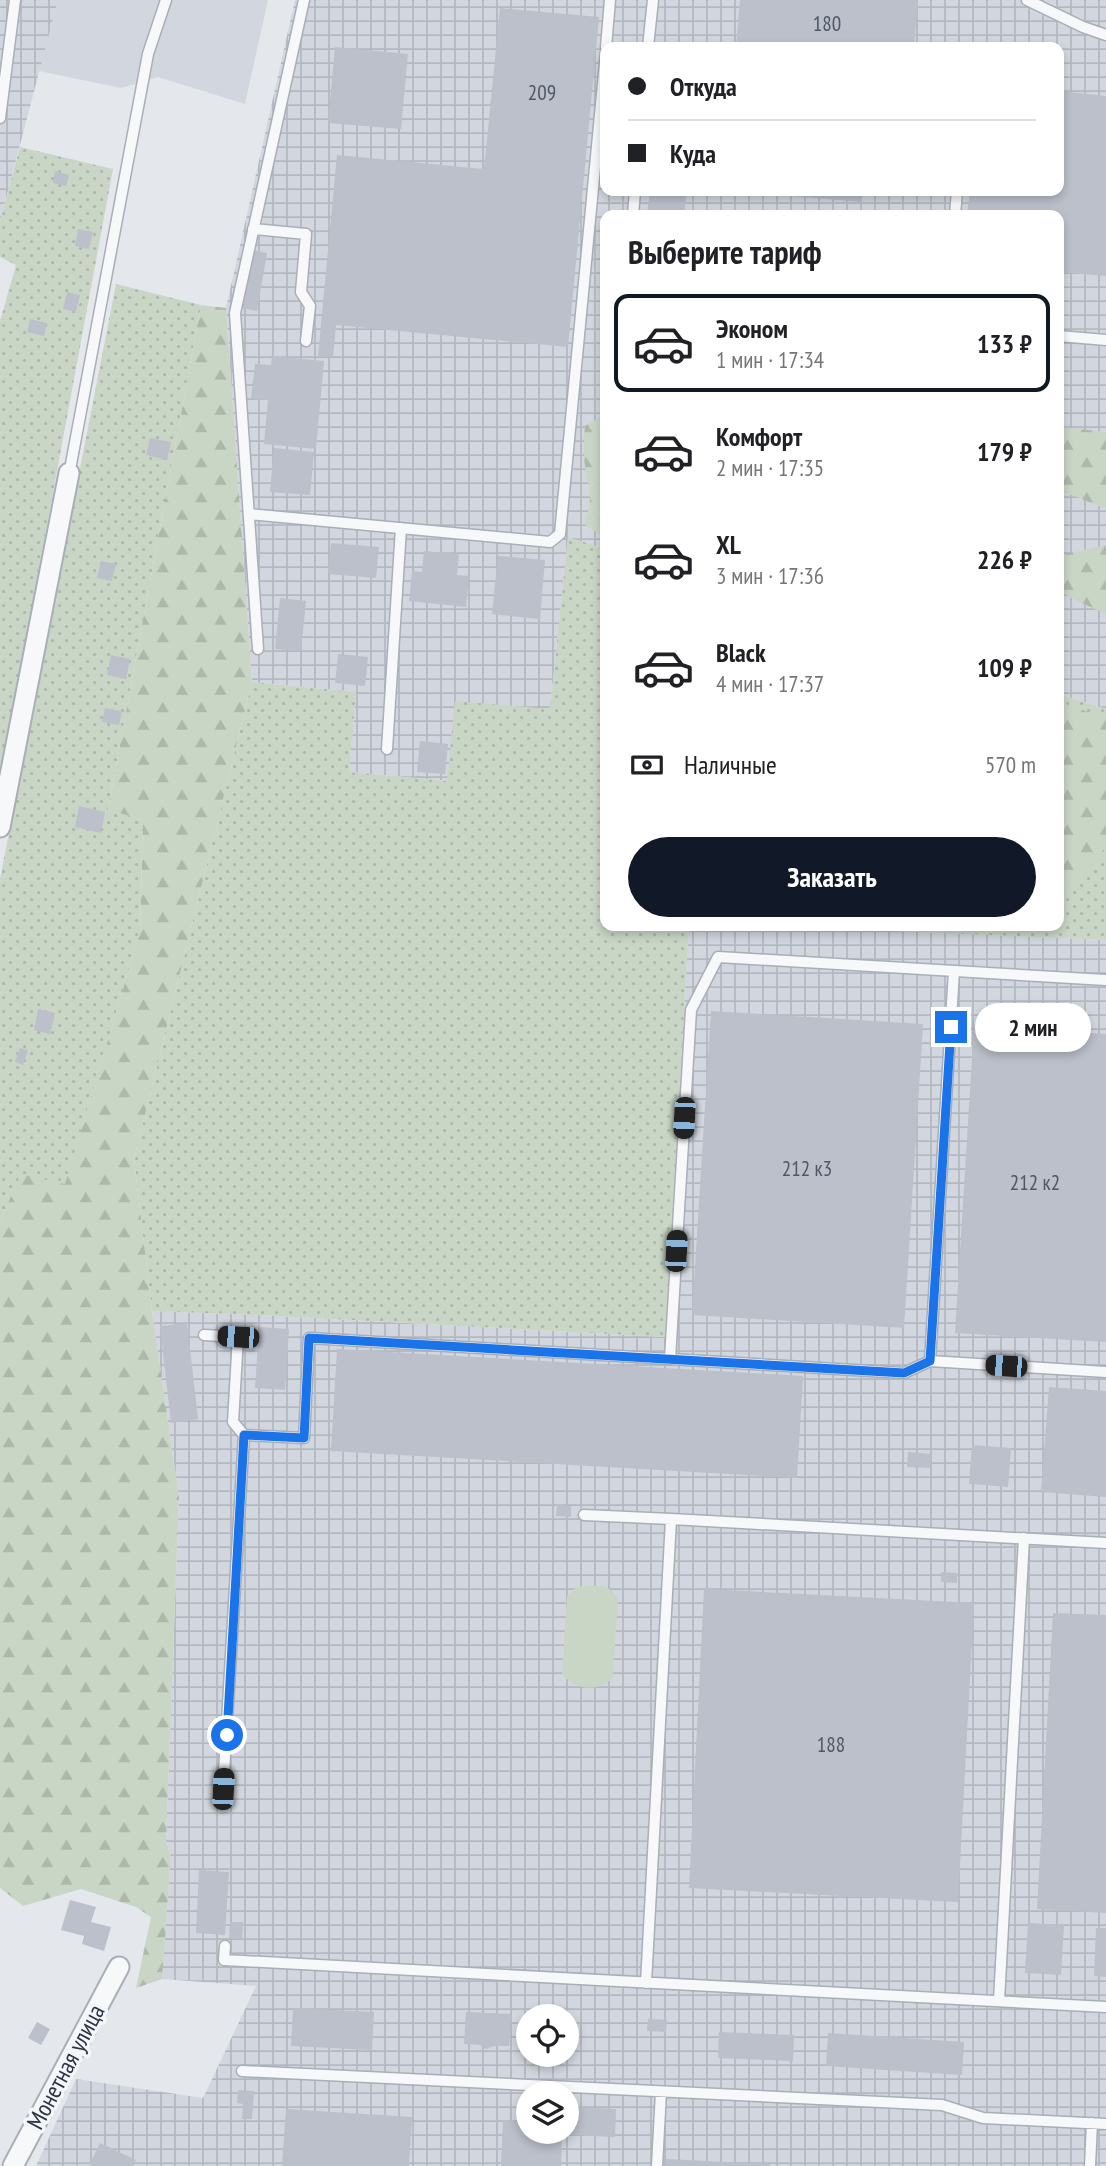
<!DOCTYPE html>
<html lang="ru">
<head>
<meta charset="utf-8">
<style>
	:root { --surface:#fff; --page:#f2f2f2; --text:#202124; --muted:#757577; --line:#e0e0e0; --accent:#111827 }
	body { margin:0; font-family:"PT Sans Narrow",sans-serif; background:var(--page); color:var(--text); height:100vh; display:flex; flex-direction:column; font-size:26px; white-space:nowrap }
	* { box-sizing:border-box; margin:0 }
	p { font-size:23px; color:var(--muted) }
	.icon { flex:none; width:38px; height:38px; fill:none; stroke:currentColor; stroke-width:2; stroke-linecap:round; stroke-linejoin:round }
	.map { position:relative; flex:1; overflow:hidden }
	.sheet { position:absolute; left:600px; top:210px; width:464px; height:721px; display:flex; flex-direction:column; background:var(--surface); border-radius:14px; box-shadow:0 4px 10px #0003 }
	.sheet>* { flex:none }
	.guide { position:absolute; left:600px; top:42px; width:464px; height:154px; border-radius:14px; box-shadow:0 4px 10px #0003; display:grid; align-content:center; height:154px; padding:0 28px; background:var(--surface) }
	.fabs { position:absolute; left:516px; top:2004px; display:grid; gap:14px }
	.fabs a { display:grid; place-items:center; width:63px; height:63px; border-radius:50%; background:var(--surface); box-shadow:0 4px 10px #0003; font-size:35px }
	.end { position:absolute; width:32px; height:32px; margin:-16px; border:9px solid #1a73e8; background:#fff; box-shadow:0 0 0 4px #fff }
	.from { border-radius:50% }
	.bubble { position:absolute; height:49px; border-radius:24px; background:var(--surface); box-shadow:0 4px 10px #0003; font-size:23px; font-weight:700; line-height:49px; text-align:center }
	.car { position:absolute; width:21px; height:42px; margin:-21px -10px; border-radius:9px; box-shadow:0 0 5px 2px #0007; background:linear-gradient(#222 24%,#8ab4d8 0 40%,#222 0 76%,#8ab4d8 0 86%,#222 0) }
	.guide b { display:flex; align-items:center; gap:24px; height:66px; font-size:26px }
	.guide b+b { border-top:2px solid var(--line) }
	.guide i { width:18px; height:18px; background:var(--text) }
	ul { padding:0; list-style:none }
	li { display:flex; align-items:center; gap:21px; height:98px; margin:0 14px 10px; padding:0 14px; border:4px solid transparent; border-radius:14px }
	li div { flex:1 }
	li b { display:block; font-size:26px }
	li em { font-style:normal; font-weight:700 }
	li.on { border-color:var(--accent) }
	li>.icon { width:63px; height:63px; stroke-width:1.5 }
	h2 { padding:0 28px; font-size:32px; line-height:84px }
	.pay { display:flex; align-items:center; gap:18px; height:77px; padding:0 28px; font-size:26px }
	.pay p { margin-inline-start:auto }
	.action { display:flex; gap:14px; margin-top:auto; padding:14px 28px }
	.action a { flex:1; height:80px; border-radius:42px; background:var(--accent); color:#fff; font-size:28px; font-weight:700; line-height:80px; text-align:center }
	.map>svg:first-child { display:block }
</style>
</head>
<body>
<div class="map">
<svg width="1106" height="2166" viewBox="0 0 1106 2166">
	<defs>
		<pattern id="industrial-grid" width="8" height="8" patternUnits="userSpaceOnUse" patternTransform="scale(1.75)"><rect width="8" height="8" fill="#d2d6de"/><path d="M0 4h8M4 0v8" fill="none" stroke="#b4b8c0"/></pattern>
		<pattern id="green-dots" width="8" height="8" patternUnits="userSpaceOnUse" patternTransform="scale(1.75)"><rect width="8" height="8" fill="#c9d6c5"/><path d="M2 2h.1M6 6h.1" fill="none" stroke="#adb8ab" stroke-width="1.8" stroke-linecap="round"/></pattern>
		<pattern id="forest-firs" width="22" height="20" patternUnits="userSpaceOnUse" patternTransform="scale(1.75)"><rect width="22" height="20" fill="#c9d6c5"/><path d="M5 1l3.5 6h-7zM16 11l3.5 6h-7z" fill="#adb8ab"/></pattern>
	</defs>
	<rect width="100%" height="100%" fill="#e4e7ec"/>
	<!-- built -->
	<path fill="#d2d6de" d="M58 0H268L245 104 158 77 121 88 39 71Z"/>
	<!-- industrial -->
	<path fill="url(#industrial-grid)" fill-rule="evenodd" d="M0 0H58L0 221Z
		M295 0H1106V709L1059 694V215H606L605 549 568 538 550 709 447 781 349 772 356 692 252 682 226 308ZM606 47H1059V191H606Z
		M689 926H777L1106 940V2166H36L76 2079 203 2098 256 1986 162 1979 171 1856 166 1841 179 1497 152 1311 258 1315 665 1337ZM528 2016H567V2054H528ZM528 2093H567V2132H528Z"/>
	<!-- green -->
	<path fill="url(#green-dots)" d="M20 147 113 169 0 778V321L16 265 0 257V221Z
		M116 284 201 305 108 810 143 820 140 932 65 1185 21 1175 0 1221V879Z
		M568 537 605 549 606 926H689L665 1337 258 1315 152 1311 134 1159 252 682 356 692 349 772 447 781 455 701 550 709Z
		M1059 694 1106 709V940L777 926H1059Z"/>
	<!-- forest -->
	<path fill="url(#forest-firs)" d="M201 305 226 308 252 682 134 1159 152 1311 179 1497 166 1841 171 1856 162 1979 136 1988 151 1917 136 1907 81 1889 23 1906 0 1888V1221L21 1174 65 1184 140 932 143 820 108 810Z
		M605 415H606L605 535 599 534 584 524C595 496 588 487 584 459 583 448 584 437 585 426Z
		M1061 427 1106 432V509L1067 493 1059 494V428Z
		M1106 545V614L1071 598 1059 590V562L1066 554Z
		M1059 702 1106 718V846L1092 867 1079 883 1059 890Z"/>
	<!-- pitch -->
	<path fill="#c9d6c5" d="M583 1585C598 1586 610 1584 618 1599L613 1677C601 1693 573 1690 562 1674L567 1596 574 1589Z"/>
	<!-- building -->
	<path fill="#bbc0ca" d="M740 0H918L914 47H736Z
		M500 8 599 17 568 347 336 325 333 357 318 356 337 155 484 169Z
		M335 47 408 54 401 129 328 123Z
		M1059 91 1106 96V276L1059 272V215H967L970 191H1059Z
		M55 171 69 175 66 186 53 183Z
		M650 191H687L684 215H647Z
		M759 191H862L861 202 759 193Z
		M78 229 93 232 89 249 75 246Z
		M252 250 267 253 257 311 242 308Z
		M67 292 80 295 76 312 63 309Z
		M30 319 47 323 44 336 27 332Z
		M272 356 324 361 316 449 264 444 268 400 251 399 255 364 271 365Z
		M150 438 171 442 167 460 146 455Z
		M274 448 314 452 310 495 270 492Z
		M331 543 379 547 376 578 328 574Z
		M424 551 459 554 457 575 469 576 466 607 409 601 412 571 422 572Z
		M498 556 545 560 540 619 492 614Z
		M101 561 116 564 112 581 97 578Z
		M280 598 306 601 301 651 275 649Z
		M338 654 368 657 365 686 335 683Z
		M111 655 130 659 126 679 107 675Z
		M105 708 122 711 119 725 102 722Z
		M420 741 448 744 445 774 417 772Z
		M79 806 105 812 101 833 75 827Z
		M38 1009 55 1013 50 1034 34 1030Z
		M711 1011 923 1024 904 1328 692 1315Z
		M974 1026 1106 1034V1342L955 1333Z
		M20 1048 28 1050 23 1065 15 1062Z
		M187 1323 198 1419 171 1423 160 1326Z
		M259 1327 289 1329 285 1390 255 1388Z
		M337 1349 803 1376 797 1478 331 1451Z
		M1049 1387 1106 1391V1497L1041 1492Z
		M972 1445 1011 1448 1008 1487 969 1484Z
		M908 1452 931 1454 930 1468 907 1467Z
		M557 1505 571 1506V1517L556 1516Z
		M941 1572 957 1573V1583L941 1582Z
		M704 1589 974 1603 958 1902 689 1888Z
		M1053 1613 1106 1615V1913L1037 1909Z
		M199 1870 229 1872 225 1935 196 1933Z
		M70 1900 96 1907 91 1922 111 1927 104 1951 82 1944 84 1936 61 1930Z
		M230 1922H243L242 1938H229Z
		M1028 1923 1064 1925 1061 1975 1025 1973Z
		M1096 1928H1106V1977L1094 1976Z
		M293 2008 374 2012 372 2050 291 2046Z
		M466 2012 511 2014 509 2046H494L486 2049 480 2045 464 2044Z
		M648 2019 667 2020 666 2032 647 2031Z
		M37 2022 50 2029 41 2045 28 2038Z
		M719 2032 794 2035 793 2061 718 2058Z
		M828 2033 964 2042 962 2075 826 2066Z
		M238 2090 254 2091 252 2119H242L243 2104 237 2103Z
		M572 2107 616 2109 615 2137 571 2135Z
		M286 2109 412 2117 409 2166H282Z
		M503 2121 528 2122V2132H562L561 2166H501Z
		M100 2143 136 2160 133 2166H89Z
		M666 2159 770 2164V2166H666Z"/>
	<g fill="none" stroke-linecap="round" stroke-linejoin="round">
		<defs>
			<path id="service" d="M1027 0 1083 27 1106 35
				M606 47 610 0
				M648 47 653 0
				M0 118 15 0
				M633 215 635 191
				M955 215 957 191
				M253 229 306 234 301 292 310 306 306 341
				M1059 336 1106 340
				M71 464 148 54 166 0
				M249 514 550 542 560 534 606 52
				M258 649 235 313 304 0
				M387 749 401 528
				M1106 980 718 957 691 1010 670 1359 904 1373 930 1361 1106 1372
				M204 1335 238 1337 233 1422 244 1435
				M930 1361 954 971
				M584 1515 671 1519
				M223 1789 244 1435 304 1438 309 1338 670 1359
				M225 1946 224 1960 1106 2007
				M646 1983 671 1519 1106 1543
				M999 2001 1024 1538
				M242 2071 942 2105 983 2118 1106 2124
				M657 2166 661 2092
				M1090 2166 1092 2123"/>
			<path id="minor" d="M0 827 69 473
				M13 2166 119 1967"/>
		</defs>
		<!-- service casing -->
		<use href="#service" stroke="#a9aeb7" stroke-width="13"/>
		<!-- minor casing -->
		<use href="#minor" stroke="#a9aeb7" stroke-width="23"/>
		<!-- service -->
		<use href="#service" stroke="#f7f8fa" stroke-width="10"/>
		<!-- minor -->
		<use href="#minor" stroke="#f7f8fa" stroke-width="19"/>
	</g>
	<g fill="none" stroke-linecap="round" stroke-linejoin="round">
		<!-- route -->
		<path stroke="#1a73e8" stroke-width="9" d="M227 1735 244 1435 304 1438 309 1338 904 1373 930 1361 951 1027"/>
	</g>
	<g text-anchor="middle" stroke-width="7" stroke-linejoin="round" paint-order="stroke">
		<!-- number labels -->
		<g font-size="21" fill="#4f5766">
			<text x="827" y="31">180</text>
			<text x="542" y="100">209</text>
			<text x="807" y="1176">212 к3</text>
			<text x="1035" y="1190">212 к2</text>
			<text x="831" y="1752">188</text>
		</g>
		<!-- street labels -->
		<g font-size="24" fill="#2b3445" stroke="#f4f6f9">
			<text transform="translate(66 2067) rotate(-62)" y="8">Монетная улица</text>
		</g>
	</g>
</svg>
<div class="fabs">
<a><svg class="icon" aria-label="locate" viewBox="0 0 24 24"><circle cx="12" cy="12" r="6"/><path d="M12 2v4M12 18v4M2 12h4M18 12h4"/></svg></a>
<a><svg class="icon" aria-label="layers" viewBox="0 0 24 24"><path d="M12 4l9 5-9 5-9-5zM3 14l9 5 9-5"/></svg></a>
</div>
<i class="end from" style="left:227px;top:1735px"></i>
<i class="end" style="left:951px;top:1027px"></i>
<div class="bubble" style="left:975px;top:1003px;width:116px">2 мин</div>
<i class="car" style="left:684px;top:1118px;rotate:183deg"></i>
<i class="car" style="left:676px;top:1251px;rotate:3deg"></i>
<i class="car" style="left:238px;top:1337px;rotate:274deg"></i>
<i class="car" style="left:1006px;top:1366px;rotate:274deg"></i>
<i class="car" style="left:223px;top:1789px;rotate:3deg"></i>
<div class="guide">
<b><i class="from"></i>Откуда</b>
<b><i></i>Куда</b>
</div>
<section class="sheet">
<h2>Выберите тариф</h2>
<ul>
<li class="on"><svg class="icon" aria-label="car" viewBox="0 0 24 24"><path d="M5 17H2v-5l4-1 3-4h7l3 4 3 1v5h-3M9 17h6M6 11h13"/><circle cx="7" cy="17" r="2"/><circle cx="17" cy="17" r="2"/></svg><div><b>Эконом</b><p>1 мин · 17:34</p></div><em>133 ₽</em></li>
<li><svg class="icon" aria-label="car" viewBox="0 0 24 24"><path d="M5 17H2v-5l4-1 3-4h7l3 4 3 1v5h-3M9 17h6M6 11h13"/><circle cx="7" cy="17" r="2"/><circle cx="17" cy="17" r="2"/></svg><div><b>Комфорт</b><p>2 мин · 17:35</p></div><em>179 ₽</em></li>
<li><svg class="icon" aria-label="car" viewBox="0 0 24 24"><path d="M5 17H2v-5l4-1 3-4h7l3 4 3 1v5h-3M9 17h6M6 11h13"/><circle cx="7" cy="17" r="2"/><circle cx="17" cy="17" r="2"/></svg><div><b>XL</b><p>3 мин · 17:36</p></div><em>226 ₽</em></li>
<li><svg class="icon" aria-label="car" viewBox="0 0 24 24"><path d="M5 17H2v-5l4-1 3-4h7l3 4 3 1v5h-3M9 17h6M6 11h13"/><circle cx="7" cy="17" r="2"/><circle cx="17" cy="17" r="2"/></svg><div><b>Black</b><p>4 мин · 17:37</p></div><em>109 ₽</em></li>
</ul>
<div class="pay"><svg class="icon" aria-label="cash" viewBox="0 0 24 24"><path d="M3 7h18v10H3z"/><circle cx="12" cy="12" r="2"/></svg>Наличные<p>570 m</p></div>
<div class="action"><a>Заказать</a></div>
</section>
</div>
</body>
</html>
